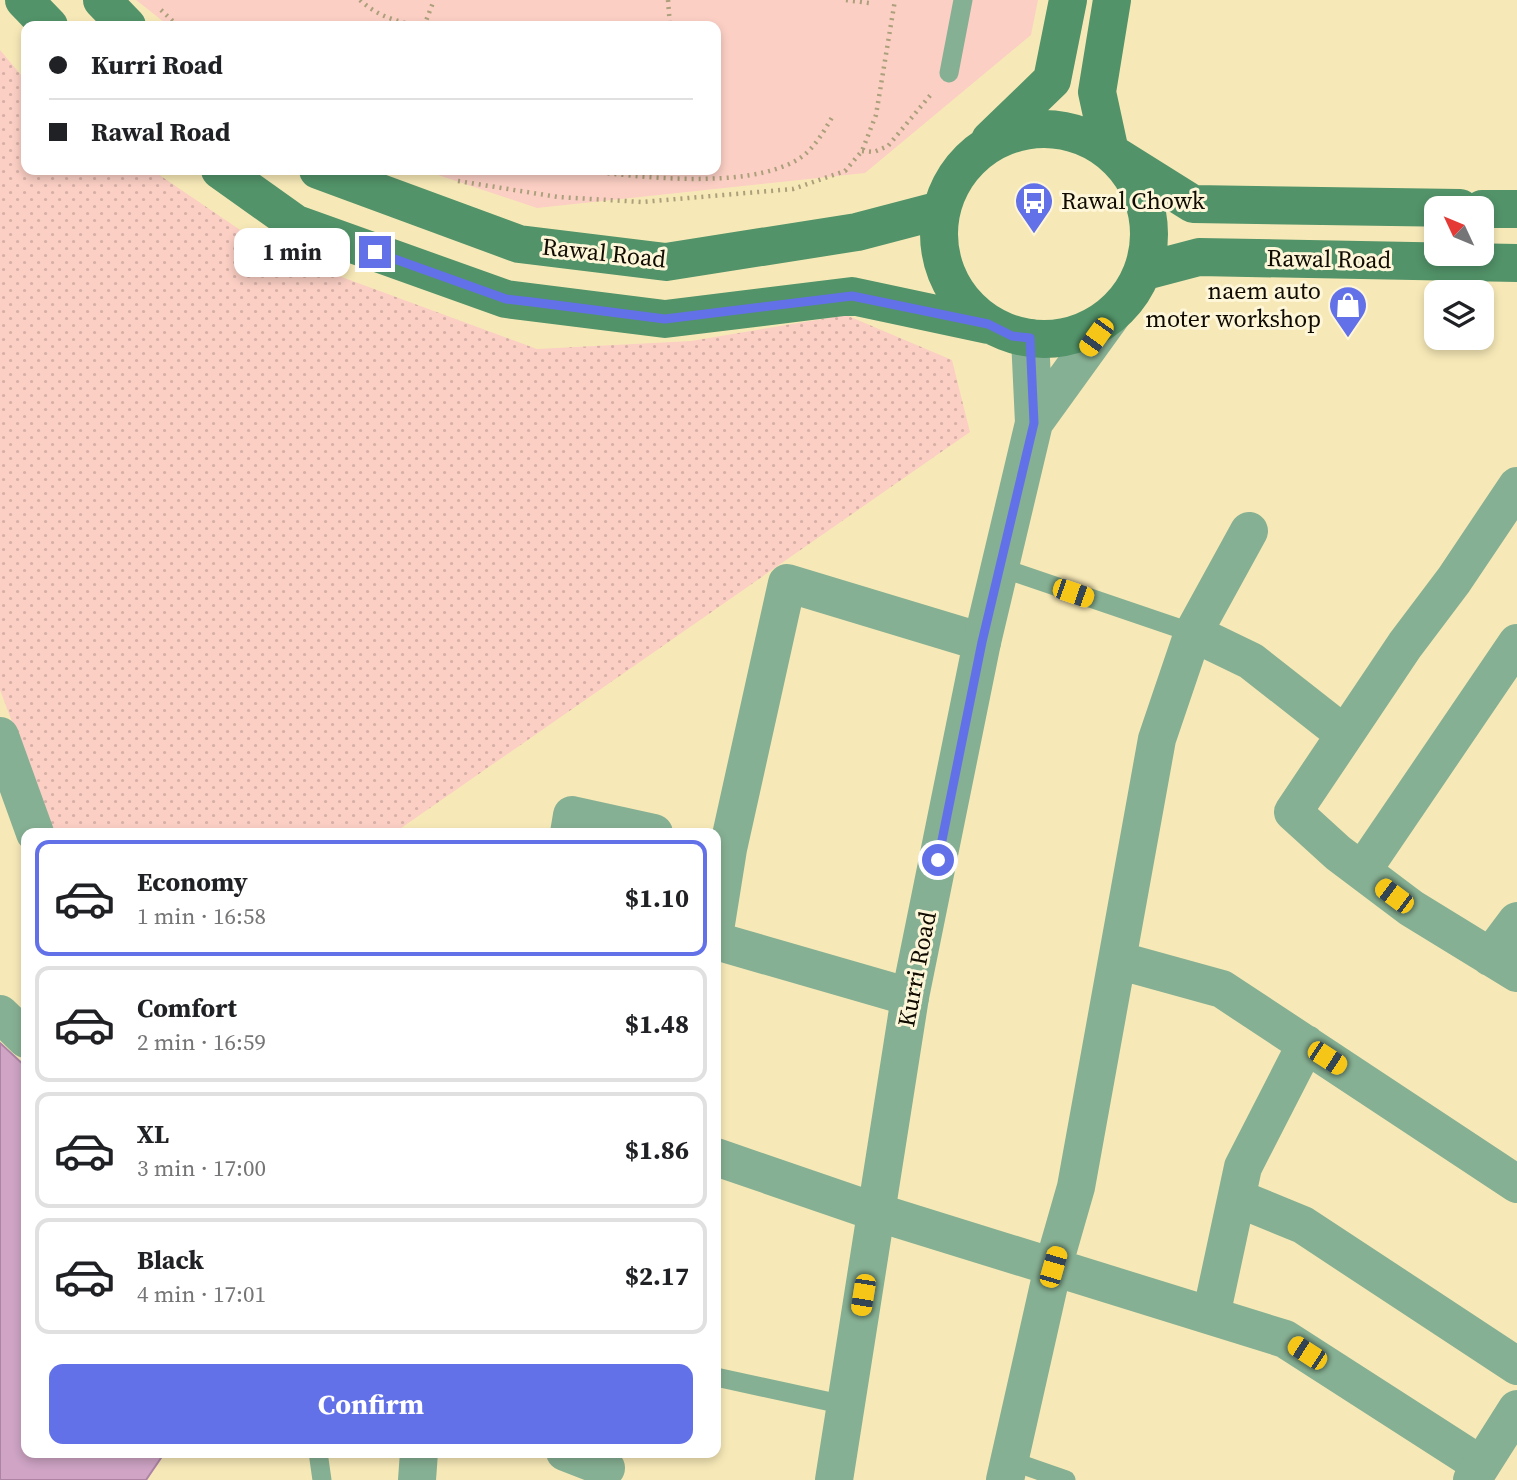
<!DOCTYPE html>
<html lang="en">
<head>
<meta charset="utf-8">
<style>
	:root { --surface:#fff; --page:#f2f2f2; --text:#202124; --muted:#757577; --line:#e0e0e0; --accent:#6371e9 }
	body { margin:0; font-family:"Source Serif 4",serif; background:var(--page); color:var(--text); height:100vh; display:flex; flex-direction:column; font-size:26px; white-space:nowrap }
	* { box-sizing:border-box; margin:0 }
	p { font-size:23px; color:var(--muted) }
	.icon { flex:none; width:38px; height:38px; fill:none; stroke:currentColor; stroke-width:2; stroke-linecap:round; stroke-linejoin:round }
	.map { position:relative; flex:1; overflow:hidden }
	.details { position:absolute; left:21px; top:828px; width:700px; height:630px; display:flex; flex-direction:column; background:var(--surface); border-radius:14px; box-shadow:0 4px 10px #0003 }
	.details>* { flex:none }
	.top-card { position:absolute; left:21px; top:21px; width:700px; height:154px; border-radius:14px; box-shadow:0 4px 10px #0003; display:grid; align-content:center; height:154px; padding:0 28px; background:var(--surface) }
	.needle { width:46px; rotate:314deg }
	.controls { position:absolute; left:1424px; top:196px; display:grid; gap:14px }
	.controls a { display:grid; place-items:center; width:70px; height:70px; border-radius:14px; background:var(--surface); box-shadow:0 4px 10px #0003; font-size:35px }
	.end { position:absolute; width:32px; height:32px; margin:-16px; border:9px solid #6371e9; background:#fff; box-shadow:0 0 0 4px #fff }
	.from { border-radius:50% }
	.bubble { position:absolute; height:49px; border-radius:14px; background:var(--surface); box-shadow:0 4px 10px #0003; font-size:23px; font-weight:700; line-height:49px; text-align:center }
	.car { position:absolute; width:21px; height:42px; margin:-21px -10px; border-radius:9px; box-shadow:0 0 5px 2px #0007; background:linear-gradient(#f5c518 24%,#345 0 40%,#f5c518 0 76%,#345 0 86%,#f5c518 0) }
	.top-card b { display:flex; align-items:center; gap:24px; height:66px; font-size:26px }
	.top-card b+b { border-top:2px solid var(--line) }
	.top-card i { width:18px; height:18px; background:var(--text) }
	ul { padding:12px 0 0; list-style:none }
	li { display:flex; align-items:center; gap:21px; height:116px; margin:0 14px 10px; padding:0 14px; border:4px solid var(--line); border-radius:14px }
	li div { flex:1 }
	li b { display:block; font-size:26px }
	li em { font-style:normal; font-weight:700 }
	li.selected { border-color:var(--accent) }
	li>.icon { width:63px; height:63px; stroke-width:1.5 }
	.primary-button { display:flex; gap:14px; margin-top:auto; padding:14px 28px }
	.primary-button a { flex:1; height:80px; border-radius:14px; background:var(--accent); color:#fff; font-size:28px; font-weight:700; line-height:80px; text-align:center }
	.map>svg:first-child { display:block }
</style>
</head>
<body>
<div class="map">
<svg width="1517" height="1480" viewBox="0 0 1517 1480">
	<defs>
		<pattern id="grass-dots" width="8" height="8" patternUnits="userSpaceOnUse" patternTransform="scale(1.75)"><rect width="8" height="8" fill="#fbcfc4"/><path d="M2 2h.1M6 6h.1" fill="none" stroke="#d6b0a7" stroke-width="1.8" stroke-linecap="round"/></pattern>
	</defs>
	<rect width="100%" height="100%" fill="#f7e9b7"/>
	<!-- grass -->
	<path fill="url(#grass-dots)" d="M0 50 26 81V170H152L271 251 537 349 691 341 846 315 952 360 970 432 394 833H54L0 690Z"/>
	<!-- pitch -->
	<path fill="#fbcfc4" d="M136 0H1038L1031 35 865 173 537 208 423 170H716V26H169Z"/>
	<!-- building -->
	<path fill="#cfa4c5" stroke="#ad84a4" stroke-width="2" d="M0 1043 26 1067V1452H165L146 1480H0Z"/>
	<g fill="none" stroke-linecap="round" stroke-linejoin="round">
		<!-- path -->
		<path stroke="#aba07b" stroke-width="4.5" stroke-dasharray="2 5" stroke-linecap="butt" d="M360 0C377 16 396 21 418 26
			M668 0 670 26
			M846 0 869 3
			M161 10 178 26
			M424 26 434 0
			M862 151 874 152 888 146 933 92
			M580 170C639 177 745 190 797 160 814 150 824 131 834 114
			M458 181 558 197 642 202 793 189 845 171 862 151 876 115 895 0"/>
		<!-- service -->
		<path stroke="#86b093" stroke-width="19" d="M949 73 963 0
			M1002 568 1193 633
			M716 1377 845 1405
			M318 1452 322 1480
			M1009 1460 1066 1480"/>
		<!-- minor -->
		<path stroke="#86b093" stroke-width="38" d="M1517 486 1454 580 1405 645 1293 812 1338 853 1411 908 1517 973
			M1193 633 1251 661 1344 734
			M0 736 35 833
			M569 833 572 815 654 833
			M1362 871 1517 643
			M716 924 728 849 787 583 982 642
			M716 941 910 997
			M1490 957 1517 921
			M1117 960 1222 989 1517 1184
			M0 1014 26 1039
			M716 1157 876 1212 1285 1339 1481 1465
			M1237 1198 1303 1225 1517 1366
			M1211 1316 1243 1167 1306 1044
			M565 1452 606 1468
			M417 1480 419 1452
			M1005 1480 1053 1267 1076 1187 1157 739 1193 633 1249 531"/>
		<!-- tertiary -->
		<path stroke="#86b093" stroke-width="38" d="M1034 423 1112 315
			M834 1480 910 997 982 642 1034 423 1030 338
			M1472 1480 1517 1409"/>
		<!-- secondary -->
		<path stroke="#529369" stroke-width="38" d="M24 0 49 26
			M102 0 127 26
			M1112 0 1097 92 1110 152 1193 204 1460 208
			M939 234a105 105 0 1 1 210 0a105 105 0 1 1-210 0Z
			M990 140 1052 80 1068 0
			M220 170 296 224 506 299 665 319 852 296 988 325
			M318 170 519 244 666 262 857 232 941 210
			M1482 209H1517
			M1142 272 1199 257 1517 263"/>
	</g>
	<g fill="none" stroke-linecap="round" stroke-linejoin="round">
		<!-- route -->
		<path stroke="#6371e9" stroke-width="9" d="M375 252 506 299 532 302 665 319 852 296 988 324 1012 336 1030 338 1034 423 982 642 938 860"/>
	</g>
	<!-- icons -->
	<defs>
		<symbol id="bus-pin" viewBox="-11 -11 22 30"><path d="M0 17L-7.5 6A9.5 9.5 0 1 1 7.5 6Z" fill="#6371e9" stroke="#fef6d9"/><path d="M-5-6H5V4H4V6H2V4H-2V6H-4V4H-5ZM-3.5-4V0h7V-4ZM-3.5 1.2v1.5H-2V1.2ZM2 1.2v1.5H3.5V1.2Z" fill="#fff"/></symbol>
		<symbol id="shop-pin" viewBox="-11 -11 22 30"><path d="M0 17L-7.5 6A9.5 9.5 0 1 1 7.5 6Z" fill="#6371e9" stroke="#fef6d9"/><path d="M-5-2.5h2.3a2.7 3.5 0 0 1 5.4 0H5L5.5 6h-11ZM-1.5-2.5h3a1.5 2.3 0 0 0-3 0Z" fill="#fff"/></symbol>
	</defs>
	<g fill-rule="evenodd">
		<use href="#bus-pin" x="1012" y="179" width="44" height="60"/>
		<use href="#shop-pin" x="1326" y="283" width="44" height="60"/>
	</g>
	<g text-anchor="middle" stroke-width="6" stroke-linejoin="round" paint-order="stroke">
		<!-- poi labels -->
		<g font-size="24" fill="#100b00" stroke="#fef6d9" text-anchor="start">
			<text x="1061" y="209">Rawal Chowk</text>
			<text x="1321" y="299" text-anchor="end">naem auto<tspan x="1321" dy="28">moter workshop</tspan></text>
		</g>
		<!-- street labels -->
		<g font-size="24" fill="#100b00" stroke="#fef6d9">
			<text transform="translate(604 253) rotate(6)" y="8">Rawal Road</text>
			<text transform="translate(1329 259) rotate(1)" y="8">Rawal Road</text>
			<text transform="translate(917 969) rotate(-79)" y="8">Kurri Road</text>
		</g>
	</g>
</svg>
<div class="controls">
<a><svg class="needle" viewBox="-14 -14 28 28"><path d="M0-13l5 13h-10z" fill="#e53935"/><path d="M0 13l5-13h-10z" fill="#757577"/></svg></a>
<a><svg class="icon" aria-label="layers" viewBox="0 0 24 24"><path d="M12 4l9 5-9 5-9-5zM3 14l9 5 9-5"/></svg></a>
</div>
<i class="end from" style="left:938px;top:860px"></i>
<i class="end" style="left:375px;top:252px"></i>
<div class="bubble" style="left:234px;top:228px;width:116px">1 min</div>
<i class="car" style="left:1096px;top:337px;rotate:216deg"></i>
<i class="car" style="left:1073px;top:593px;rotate:109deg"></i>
<i class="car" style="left:1394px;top:896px;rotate:307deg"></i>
<i class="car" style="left:1327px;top:1058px;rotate:123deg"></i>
<i class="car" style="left:1053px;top:1267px;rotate:16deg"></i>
<i class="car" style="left:863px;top:1295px;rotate:189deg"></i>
<i class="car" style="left:1307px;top:1353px;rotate:303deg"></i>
<div class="top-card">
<b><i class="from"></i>Kurri Road</b>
<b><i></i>Rawal Road</b>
</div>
<section class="details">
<ul>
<li class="selected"><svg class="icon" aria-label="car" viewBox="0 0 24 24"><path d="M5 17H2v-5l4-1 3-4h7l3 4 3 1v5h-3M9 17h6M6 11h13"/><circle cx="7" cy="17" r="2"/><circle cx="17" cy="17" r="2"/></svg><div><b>Economy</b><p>1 min · 16:58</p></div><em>$1.10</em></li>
<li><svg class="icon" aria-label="car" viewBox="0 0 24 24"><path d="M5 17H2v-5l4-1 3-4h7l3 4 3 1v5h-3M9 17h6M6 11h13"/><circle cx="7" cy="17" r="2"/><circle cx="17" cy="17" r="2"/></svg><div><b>Comfort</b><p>2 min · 16:59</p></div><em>$1.48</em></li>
<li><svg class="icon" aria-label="car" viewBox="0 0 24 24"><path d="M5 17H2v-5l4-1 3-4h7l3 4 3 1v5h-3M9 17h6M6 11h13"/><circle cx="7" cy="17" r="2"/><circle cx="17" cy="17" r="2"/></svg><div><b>XL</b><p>3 min · 17:00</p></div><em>$1.86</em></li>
<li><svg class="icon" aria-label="car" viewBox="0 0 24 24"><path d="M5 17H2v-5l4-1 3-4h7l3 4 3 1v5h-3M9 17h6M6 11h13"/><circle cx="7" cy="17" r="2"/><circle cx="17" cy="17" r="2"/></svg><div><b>Black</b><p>4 min · 17:01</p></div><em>$2.17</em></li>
</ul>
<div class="primary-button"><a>Confirm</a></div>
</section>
</div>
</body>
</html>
